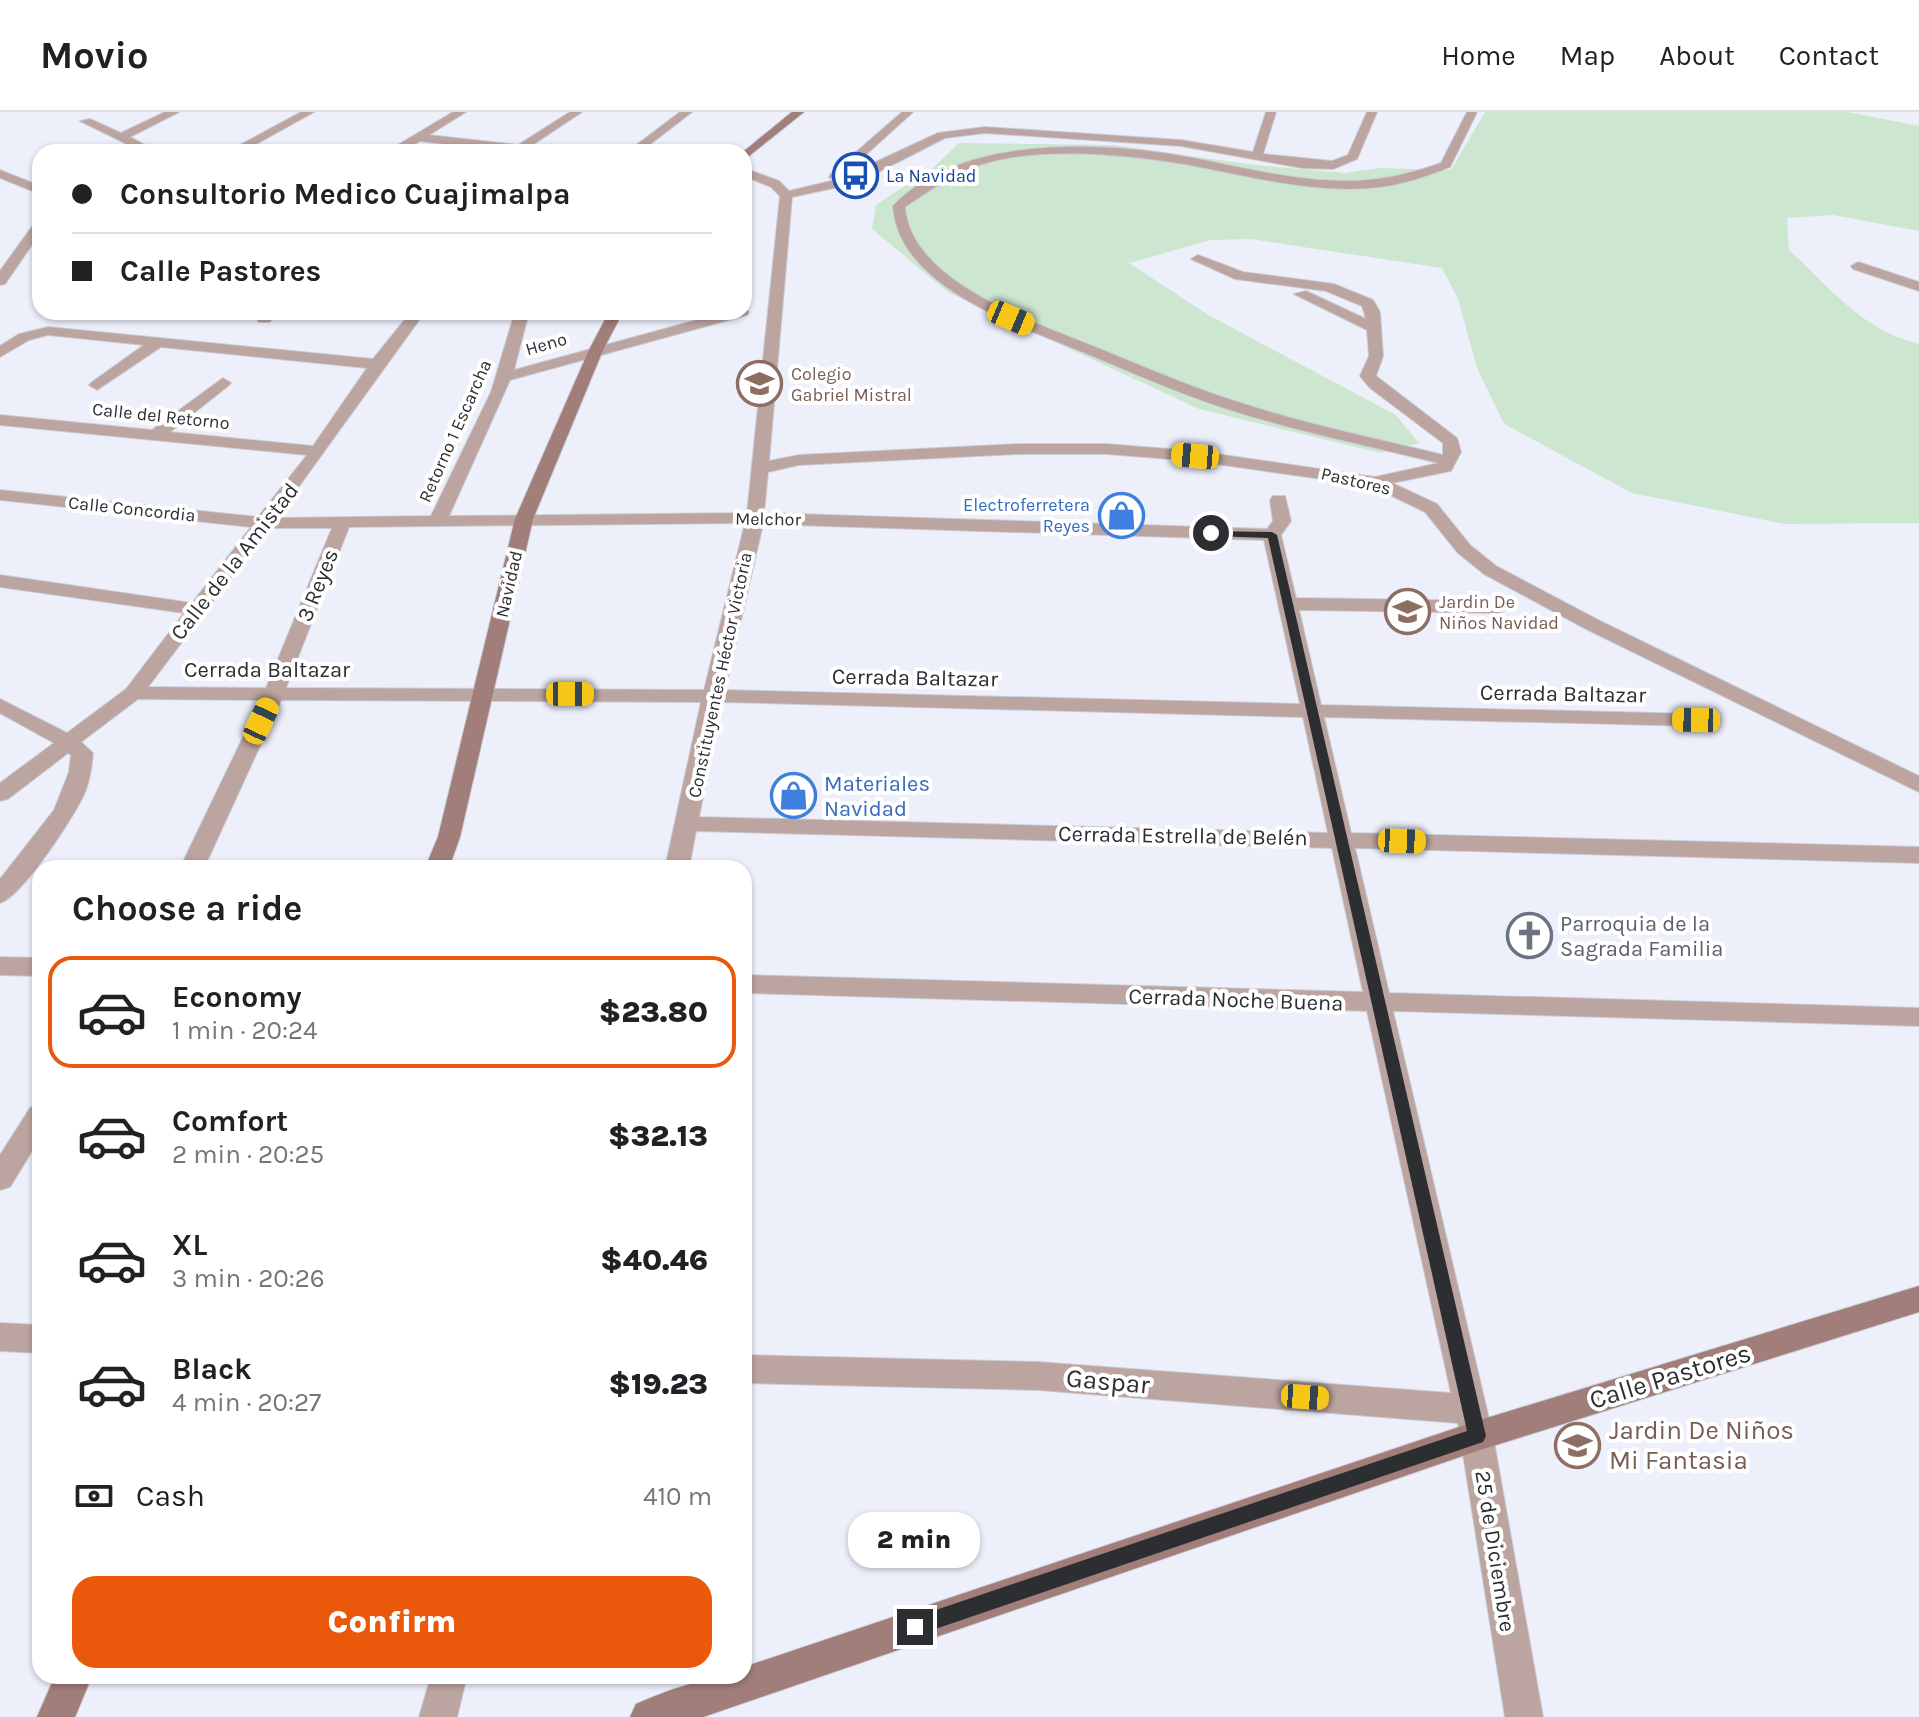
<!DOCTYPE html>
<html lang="en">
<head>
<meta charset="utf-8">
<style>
	:root { --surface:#fff; --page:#f6f6f6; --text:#202124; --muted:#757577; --line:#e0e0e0; --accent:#ea580c }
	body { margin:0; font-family:Karla,sans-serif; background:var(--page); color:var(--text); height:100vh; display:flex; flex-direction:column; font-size:30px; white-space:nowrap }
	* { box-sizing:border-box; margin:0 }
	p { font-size:26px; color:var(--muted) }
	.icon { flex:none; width:44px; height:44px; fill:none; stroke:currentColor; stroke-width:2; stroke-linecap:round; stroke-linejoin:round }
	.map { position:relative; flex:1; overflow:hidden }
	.drawer { position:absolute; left:32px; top:748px; width:720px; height:824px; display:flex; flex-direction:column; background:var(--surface); border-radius:24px; box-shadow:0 2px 6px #0004 }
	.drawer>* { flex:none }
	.guide { position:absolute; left:32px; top:32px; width:720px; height:176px; border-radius:24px; box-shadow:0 2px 6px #0004; display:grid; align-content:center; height:176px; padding:0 40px; background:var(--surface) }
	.end { position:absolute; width:36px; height:36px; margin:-18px; border:10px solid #2d2e32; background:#fff; box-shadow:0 0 0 4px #fff }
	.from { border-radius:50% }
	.bubble { position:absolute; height:56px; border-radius:24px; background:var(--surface); box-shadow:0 2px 6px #0004; font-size:26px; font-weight:800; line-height:56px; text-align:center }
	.car { position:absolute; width:24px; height:48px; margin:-24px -12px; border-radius:10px; box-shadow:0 0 6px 2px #0007; background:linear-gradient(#f5c518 24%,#345 0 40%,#f5c518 0 76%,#345 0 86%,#f5c518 0) }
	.guide b { display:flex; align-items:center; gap:28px; height:76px; font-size:30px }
	.guide b+b { border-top:2px solid var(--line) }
	.guide i { width:20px; height:20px; background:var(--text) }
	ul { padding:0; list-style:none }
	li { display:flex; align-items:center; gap:24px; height:112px; margin:0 16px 12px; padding:0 24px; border:4px solid transparent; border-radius:24px }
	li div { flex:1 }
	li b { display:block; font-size:30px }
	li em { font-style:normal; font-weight:800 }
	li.on { border-color:var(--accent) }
	li>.icon { width:72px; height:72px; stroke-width:1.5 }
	h2 { padding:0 40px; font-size:36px; line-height:96px }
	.pay { display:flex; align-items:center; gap:20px; height:88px; padding:0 40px; font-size:30px }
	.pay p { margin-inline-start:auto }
	.button { display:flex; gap:16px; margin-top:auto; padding:16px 40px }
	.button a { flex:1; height:92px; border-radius:24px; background:var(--accent); color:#fff; font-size:32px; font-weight:800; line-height:92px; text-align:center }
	header { display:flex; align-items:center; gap:48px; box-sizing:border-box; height:112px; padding:0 40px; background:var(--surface); border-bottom:2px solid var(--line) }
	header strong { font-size:38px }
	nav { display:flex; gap:44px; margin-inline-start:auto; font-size:28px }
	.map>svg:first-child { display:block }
</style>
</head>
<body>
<header>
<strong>Movio</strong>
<nav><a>Home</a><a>Map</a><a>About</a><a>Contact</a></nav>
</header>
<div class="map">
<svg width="1919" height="1605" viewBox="0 0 1919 1605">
	<rect width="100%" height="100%" fill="#edf0fa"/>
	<!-- green -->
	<path fill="#cce6d0" d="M1485 0H1848L1919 14V119L1833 103 1787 106 1789 138C1832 177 1860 217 1919 232V411L1785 412 1632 381 1504 312 1477 256 1458 187 1442 156 1251 127 1211 128 1129 151 1210 204 1396 303 1419 331 1380 341 1199 297 949 181 872 117 876 93 935 54 959 31 1112 33 1255 53 1344 61 1380 56 1451 58Z"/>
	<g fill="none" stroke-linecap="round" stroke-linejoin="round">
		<defs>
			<path id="street" d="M165 0H179L130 25 158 40H143L80 9 90 7 121 21Z
				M301 0H314L242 40H227Z
				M453 0H466L429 23 518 33 570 0H582L531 34 560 40H511L420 29 400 40H386Z
				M680 0H692L640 40H627Z
				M902 0H913L839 67 938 21 985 15 1181 28 1253 40 1266 0H1276L1263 42 1332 49 1348 43 1367 0H1377L1357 47 1333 57 1302 56 1181 34 985 21 945 26 857 71 792 85 769 349 799 343 1020 332H1106L1195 339 1375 365 1439 351C1368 334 1296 319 1227 297 1177 281 1129 259 1080 239 1018 213 898 175 893 94 959 25 1091 29 1177 43 1234 53 1289 69 1346 69 1380 69 1410 62 1441 51L1467 0H1477L1450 55C1427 64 1404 72 1380 75 1323 82 1265 68 1210 57 1146 44 1043 32 980 53 953 63 928 79 905 95 911 169 1027 207 1085 231 1136 251 1186 274 1238 290 1305 312 1375 326 1443 343V331L1370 276 1360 264 1369 244 1367 218 1294 182 1306 179 1366 207 1362 194 1326 179 1235 167 1191 147 1198 143 1243 160 1334 172 1373 188 1380 200 1383 244 1376 264 1457 326 1461 340 1451 359 1392 371 1437 392 1470 433 1496 454 1600 509 1919 664V680L1586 517 1484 462 1458 441 1425 400 1371 374 1195 349 1106 342H1020L799 353 768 360 764 401 1267 417 1273 409 1270 388 1273 384H1285L1291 409 1281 423 1296 486 1500 489 1509 495 1500 501 1299 498 1321 593 1696 602 1706 608 1696 614 1324 605 1351 721 1919 735V751L1355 736 1389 881 1919 896V914L1393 899 1493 1324 1543 1605H1505L1458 1311 1038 1278 744 1271V1243L1038 1250 1451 1281 1367 899 744 881V863L1363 880 1332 736 696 719 689 756H665L701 590 281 588 204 756H180L261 588 138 587 81 630 93 641C92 654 90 666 86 678 77 701 22 785 0 791V767L54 698 69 660 71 643 68 641 8 687 0 689V671L54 631 0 601V587L67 621 126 577 184 501 0 475V463L192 491 251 415 0 388V378L258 405 307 343 0 313V303L152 318 223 266 231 271 228 274 170 320 313 334 367 256 161 235 97 278 89 273 92 270 144 233 48 223 29 228 0 245V234L19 222 48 215 373 247 411 200H425L276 406 431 404 491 280 515 200H529L514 258 726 200H744V196L749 200 747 203 510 268 449 404 747 401 780 84 771 75 744 64V56L779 69 789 79 835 68 829 65 831 62ZM745 411 704 578 286 576 349 415ZM763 412 1264 428 1300 592 725 578ZM268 416H332L266 576 148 575ZM722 590 1303 605 1328 721 699 705Z
				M0 58 40 74V82L0 66Z
				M40 108V121L5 172 0 173V159L36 109Z
				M1858 150 1919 170V179L1853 157 1851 154Z
				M265 200H281L269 210H259L257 207Z
				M0 845 40 846V864L0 863Z
				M40 992V1026L10 1075 0 1078V1043L30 996Z
				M0 1211 40 1213V1241L0 1239Z
				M431 1564H467L457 1605H419Z"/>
			<path id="secondary" d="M792 0H804L744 48 743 40Z
				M609 200H623L603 238 533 407 460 725 449 756H425L438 725 515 407 589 238Z
				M1919 1174V1200L1477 1339 703 1605H630L636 1592C671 1577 706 1564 744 1564V1555L1477 1309Z
				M55 1564H92L75 1605H37Z"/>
		</defs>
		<!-- street casing -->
		<use href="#street" stroke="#cacdd6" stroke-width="2"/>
		<!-- secondary casing -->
		<use href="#secondary" stroke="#cacdd6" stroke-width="2"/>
		<!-- street -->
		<use href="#street" fill="#bca4a0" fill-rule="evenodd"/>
		<!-- secondary -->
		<use href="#secondary" fill="#a17e7a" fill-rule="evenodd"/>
	</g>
	<!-- route -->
	<path fill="#2d2e32" d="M1208 419 1272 420 1277 423 1486 1324 1483 1330 1477 1332 915 1524 909 1521 906 1515 909 1508 915 1505 1467 1319 1268 426 1211 424Z"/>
	<!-- icons -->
	<defs>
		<symbol id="bus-ring" viewBox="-11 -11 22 22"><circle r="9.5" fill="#fff" stroke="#1a4fb4" stroke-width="1.5"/><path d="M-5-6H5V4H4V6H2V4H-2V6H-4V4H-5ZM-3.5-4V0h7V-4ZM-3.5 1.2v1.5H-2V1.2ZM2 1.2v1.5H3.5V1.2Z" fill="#1a4fb4"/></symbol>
		<symbol id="school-ring" viewBox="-11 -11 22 22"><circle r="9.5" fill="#fff" stroke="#8d6e63" stroke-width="1.5"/><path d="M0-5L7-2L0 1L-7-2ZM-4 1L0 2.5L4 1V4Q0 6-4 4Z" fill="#8d6e63"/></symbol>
		<symbol id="shop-ring" viewBox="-11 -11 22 22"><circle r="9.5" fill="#fff" stroke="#3f7fe0" stroke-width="1.5"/><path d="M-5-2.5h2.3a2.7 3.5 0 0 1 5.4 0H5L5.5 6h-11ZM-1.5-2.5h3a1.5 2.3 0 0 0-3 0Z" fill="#3f7fe0"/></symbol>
		<symbol id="church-ring" viewBox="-11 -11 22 22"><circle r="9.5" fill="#fff" stroke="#6b7280" stroke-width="1.5"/><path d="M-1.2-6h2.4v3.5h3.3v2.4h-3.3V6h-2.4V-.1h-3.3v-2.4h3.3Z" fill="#6b7280"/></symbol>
	</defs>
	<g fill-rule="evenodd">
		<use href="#bus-ring" x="830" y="38" width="51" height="51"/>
		<use href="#school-ring" x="734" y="246" width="51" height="51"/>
		<use href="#shop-ring" x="1096" y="378" width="51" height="51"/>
		<use href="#school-ring" x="1382" y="474" width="51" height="51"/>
		<use href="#shop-ring" x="768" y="658" width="51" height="51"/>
		<use href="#church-ring" x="1504" y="798" width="51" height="51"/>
		<use href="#school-ring" x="1552" y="1308" width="51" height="51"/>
	</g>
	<g text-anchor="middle" stroke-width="8" stroke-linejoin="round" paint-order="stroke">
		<!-- far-transit labels -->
		<g font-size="18" fill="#164399" stroke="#fff" text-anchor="start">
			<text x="886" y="70">La Navidad</text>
		</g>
		<!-- far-street labels -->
		<g font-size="18" fill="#2d2e32" stroke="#fff">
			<text transform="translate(546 232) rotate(-16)" y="6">Heno</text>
			<text transform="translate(161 304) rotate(6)" y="6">Calle del Retorno</text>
			<text transform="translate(455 319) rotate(-66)" y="6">Retorno 1 Escarcha</text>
			<text transform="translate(1356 369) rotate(13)" y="6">Pastores</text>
			<text transform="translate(132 397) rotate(6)" y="6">Calle Concordia</text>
			<text transform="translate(768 407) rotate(1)" y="6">Melchor</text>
			<text transform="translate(509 472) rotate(-77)" y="6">Navidad</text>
			<text transform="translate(720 563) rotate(-78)" y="6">Constituyentes Héctor Victoria</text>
		</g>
		<!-- far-education labels -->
		<g font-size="18" fill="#785e54" stroke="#fff" text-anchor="start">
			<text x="791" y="268">Colegio<tspan x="791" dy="21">Gabriel Mistral</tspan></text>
			<text x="1439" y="496">Jardin De<tspan x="1439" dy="21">Niños Navidad</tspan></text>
		</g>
		<!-- far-shop labels -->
		<g font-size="18" fill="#366cbe" stroke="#fff" text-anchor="end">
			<text x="1090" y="399">Electroferretera<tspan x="1090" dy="21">Reyes</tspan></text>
		</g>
		<!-- street labels -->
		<g font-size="22" fill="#2d2e32" stroke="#fff">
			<text transform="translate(234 449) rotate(-52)" y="8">Calle de la Amistad</text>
			<text transform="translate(317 473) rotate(-68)" y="8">3 Reyes</text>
			<text x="267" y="565">Cerrada Baltazar</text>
			<text transform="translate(915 565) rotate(1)" y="8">Cerrada Baltazar</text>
			<text transform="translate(1563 581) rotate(1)" y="8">Cerrada Baltazar</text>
			<text transform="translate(1183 723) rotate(1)" y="8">Cerrada Estrella de Belén</text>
			<text transform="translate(1236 887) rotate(2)" y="8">Cerrada Noche Buena</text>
			<text transform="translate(1496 1439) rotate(81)" y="8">25 de Diciembre</text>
		</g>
		<!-- shop labels -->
		<g font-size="22" fill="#366cbe" stroke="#fff" text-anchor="start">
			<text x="824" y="679">Materiales<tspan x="824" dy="25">Navidad</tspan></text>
		</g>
		<!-- worship labels -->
		<g font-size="22" fill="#5b616d" stroke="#fff" text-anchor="start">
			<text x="1560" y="819">Parroquia de la<tspan x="1560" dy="25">Sagrada Familia</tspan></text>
		</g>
		<!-- near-street labels -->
		<g font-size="26" fill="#2d2e32" stroke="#fff">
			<text transform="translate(1670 1264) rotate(-17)" y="9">Calle Pastores</text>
			<text transform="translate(1108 1269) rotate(5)" y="9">Gaspar</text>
		</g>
		<!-- near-education labels -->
		<g font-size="26" fill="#785e54" stroke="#fff" text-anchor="start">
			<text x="1609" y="1327">Jardin De Niños<tspan x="1609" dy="30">Mi Fantasia</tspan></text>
		</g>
	</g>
</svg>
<i class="end from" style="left:1211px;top:421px"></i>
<i class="end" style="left:915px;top:1515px"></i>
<div class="bubble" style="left:848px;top:1400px;width:132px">2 min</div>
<i class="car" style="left:1011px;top:206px;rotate:113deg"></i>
<i class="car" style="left:1195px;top:344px;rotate:275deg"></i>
<i class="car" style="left:570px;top:582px;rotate:90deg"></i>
<i class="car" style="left:1696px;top:608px;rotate:271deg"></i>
<i class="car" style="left:261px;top:609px;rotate:25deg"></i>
<i class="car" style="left:1402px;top:729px;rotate:92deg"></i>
<i class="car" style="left:1305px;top:1285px;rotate:94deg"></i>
<div class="guide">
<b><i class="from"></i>Consultorio Medico Cuajimalpa</b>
<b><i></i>Calle Pastores</b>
</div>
<section class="drawer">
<h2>Choose a ride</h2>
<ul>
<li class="on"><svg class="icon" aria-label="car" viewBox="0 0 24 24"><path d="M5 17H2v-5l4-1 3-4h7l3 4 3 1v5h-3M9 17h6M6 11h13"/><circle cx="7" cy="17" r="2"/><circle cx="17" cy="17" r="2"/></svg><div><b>Economy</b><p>1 min · 20:24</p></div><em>$23.80</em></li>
<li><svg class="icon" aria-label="car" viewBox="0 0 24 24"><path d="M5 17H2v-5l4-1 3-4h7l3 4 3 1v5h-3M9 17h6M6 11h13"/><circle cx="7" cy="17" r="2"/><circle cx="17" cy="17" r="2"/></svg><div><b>Comfort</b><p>2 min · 20:25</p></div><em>$32.13</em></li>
<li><svg class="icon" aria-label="car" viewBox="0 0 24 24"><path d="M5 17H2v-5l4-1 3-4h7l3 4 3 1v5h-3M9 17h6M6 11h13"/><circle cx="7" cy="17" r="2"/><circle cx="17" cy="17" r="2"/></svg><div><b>XL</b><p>3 min · 20:26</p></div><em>$40.46</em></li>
<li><svg class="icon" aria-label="car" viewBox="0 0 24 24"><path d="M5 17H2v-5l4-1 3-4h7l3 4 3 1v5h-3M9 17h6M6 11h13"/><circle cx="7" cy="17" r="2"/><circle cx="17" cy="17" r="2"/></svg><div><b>Black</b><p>4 min · 20:27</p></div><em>$19.23</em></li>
</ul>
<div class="pay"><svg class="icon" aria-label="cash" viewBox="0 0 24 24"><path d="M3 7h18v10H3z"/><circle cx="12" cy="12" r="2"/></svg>Cash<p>410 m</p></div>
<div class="button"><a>Confirm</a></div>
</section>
</div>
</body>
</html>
